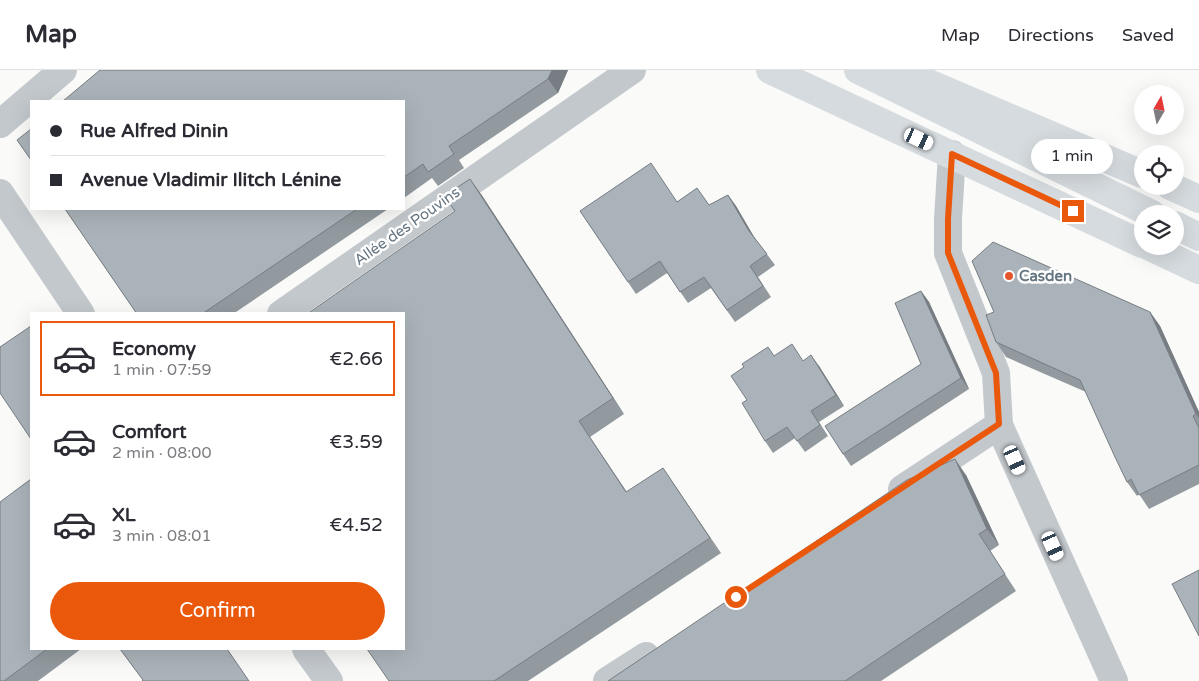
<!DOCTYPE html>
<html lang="en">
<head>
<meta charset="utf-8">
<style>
	:root { --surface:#fff; --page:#f7f7f7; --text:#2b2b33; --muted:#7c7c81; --line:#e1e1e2; --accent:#ea580c }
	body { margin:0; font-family:"Varela Round",sans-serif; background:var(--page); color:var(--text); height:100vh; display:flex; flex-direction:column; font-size:19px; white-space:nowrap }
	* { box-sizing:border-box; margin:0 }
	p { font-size:16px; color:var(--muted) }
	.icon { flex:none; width:28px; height:28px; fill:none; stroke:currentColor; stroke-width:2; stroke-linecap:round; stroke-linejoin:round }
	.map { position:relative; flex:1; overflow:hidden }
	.drawer { position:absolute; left:30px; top:242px; width:375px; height:338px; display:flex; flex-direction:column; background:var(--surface); border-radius:0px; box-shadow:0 5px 20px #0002 }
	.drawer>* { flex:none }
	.top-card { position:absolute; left:30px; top:30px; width:375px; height:110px; border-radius:0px; box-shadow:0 5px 20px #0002; display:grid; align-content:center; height:110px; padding:0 20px; background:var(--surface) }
	.needle { width:32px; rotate:9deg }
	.fabs { position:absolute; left:1134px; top:15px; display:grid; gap:10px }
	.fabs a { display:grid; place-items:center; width:50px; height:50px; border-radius:50%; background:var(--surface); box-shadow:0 5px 20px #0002; font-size:25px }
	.end { position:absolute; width:22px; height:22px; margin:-11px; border:6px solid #ea580c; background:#fff; box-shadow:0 0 0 2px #fff }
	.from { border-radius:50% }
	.bubble { position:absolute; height:35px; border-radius:18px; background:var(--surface); box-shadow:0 5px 20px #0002; font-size:16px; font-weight:600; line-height:35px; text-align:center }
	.car { position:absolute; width:15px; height:30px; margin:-15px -8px; border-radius:6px; box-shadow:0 0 4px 1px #0007; background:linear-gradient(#fff 24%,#345 0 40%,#fff 0 76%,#345 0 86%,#fff 0) }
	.top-card b { display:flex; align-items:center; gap:18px; height:48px; font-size:19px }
	.top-card b+b { border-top:1px solid var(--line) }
	.top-card i { width:12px; height:12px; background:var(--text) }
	ul { padding:9px 0 0; list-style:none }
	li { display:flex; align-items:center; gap:15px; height:75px; margin:0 10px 8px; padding:0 10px; border:2px solid transparent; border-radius:0px }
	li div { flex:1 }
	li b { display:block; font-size:19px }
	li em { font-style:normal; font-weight:600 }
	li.on { border-color:var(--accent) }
	li>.icon { width:45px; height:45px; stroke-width:1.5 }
	.primary-button { display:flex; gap:10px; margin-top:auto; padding:10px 20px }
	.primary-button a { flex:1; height:58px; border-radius:30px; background:var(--accent); color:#fff; font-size:20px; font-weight:600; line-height:58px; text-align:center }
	header { display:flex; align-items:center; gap:30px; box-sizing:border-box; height:70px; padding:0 25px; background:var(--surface); border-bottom:1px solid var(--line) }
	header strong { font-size:24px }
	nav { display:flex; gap:28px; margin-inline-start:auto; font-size:18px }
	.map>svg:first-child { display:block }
</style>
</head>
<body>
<header>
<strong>Map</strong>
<nav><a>Map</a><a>Directions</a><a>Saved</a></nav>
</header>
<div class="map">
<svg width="1199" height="611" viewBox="0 0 1199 611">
	<rect width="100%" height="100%" fill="#fafaf8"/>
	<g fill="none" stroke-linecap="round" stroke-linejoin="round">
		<!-- minor -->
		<path stroke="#c3c8cc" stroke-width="28" d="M0 54 63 0
			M952 84 948 149V183L996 303 999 355 1114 611
			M0 123 81 244
			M281 244 632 0
			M902 419 999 355
			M306 579 329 611
			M607 611 646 586"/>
		<!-- major -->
		<path stroke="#d6dbdf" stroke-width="28" d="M770 0 1142 174
			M858 0 1152 144
			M898 0 1142 104
			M1170 116 1199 129
			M1175 155 1199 167
			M1148 176 1199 200"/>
	</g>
	<!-- wall -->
	<path fill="#929a9f" d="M568 0 558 23 459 90 464 98 438 116 432 108 404 128V31Z
		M481 124 624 344 590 367 627 422 663 398 721 483 528 611H389Z
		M728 125 736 136 754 167 775 195 758 207 771 227 735 252 711 218 688 233 667 203 636 224 580 141 677 131 709 135Z
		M65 139H388L233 244H137Z
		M921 221 929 232 969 319 851 396 843 384 921 294Z
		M1150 242 1160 256 1199 342V414L1149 439 1139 424 1137 426 1127 412 1086 322 1006 287 996 272Z
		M774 286 803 291 819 296 844 336 819 352 828 366 805 382 795 368 773 383 765 371 747 330Z
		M966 405 999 475 990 481 1016 521 881 611H608Z
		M31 579H81L38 611H0Z
		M120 579H227L143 610Z"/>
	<!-- shaded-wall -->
	<path fill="#777d82" d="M552 0H568L558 23 548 9Z
		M470 109 481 124 624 344 613 328Z
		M728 125 736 136 757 172 749 161Z
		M921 221 929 232 969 319 961 308Z
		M1150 242 1160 256 1199 342V348L1196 344Z
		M811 285 819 296 844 336 836 325Z
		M955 389 966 405 999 475 987 459Z"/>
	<!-- building -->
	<path fill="#aab3b9" stroke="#777d82" d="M100 0H552L548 9 449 76 454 84 428 102 423 94 404 107V31H63Z
		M31 59V90L17 70Z
		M651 93 677 132 697 118 709 135 728 125 749 161 767 184 750 196 763 216 727 240 704 207 680 222 660 191 628 212 580 141Z
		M470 109 613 328 579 351 626 422 663 398 710 468 494 611H389L367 579H404V244H307L455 141 444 126Z
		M65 139H357L202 244H137Z
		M993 172 1150 242 1196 344 1193 346 1199 358V395L1139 425 1131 409 1127 412 1115 387 1080 310 996 272 986 245 994 242 972 191Z
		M921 221 961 308 843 384 825 356 921 294 895 233Z
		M31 256V369L0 323V277Z
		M792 274 803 291 811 285 836 325 811 341 820 355 797 371 787 357 765 371 742 333 747 330 731 306 744 297 742 294 768 277 774 286Z
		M955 389 987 459 979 464 1005 504 845 611H608L907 410Z
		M31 409V579H47L4 611H0V432Z
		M1199 500V566L1172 514Z
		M120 579H227L249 611H142L143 610Z"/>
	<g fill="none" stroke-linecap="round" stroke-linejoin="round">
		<!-- route -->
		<path stroke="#ea580c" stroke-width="6" d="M736 527 999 354 996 303 948 183V149L952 84 1073 141"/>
	</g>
	<!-- markers -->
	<circle fill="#e4572e" stroke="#fff" stroke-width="2" cx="1009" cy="206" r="5"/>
	<g text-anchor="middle" stroke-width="5" stroke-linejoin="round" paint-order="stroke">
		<!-- street labels -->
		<g font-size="15" fill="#657683" stroke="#fff">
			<text transform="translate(407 156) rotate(-35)" y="5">Allée des Pouvins</text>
		</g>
		<!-- poi labels -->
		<g font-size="15" font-weight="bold" fill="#657683" stroke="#fff" text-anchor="start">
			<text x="1019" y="211">Casden</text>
		</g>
	</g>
</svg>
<div class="fabs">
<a><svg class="needle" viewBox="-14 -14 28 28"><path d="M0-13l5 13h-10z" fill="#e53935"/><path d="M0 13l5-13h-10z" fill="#7c7c81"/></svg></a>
<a><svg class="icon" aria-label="locate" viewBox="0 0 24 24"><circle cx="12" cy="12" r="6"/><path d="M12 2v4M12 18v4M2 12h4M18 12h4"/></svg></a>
<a><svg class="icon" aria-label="layers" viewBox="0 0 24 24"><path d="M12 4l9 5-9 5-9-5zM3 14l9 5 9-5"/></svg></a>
</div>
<i class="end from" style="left:736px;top:527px"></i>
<i class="end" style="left:1073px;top:141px"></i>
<div class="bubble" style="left:1031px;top:69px;width:82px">1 min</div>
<i class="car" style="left:919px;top:69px;rotate:115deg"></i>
<i class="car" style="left:1015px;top:390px;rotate:156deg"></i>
<i class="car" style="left:1053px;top:476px;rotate:156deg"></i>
<div class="top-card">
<b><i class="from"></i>Rue Alfred Dinin</b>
<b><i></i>Avenue Vladimir Ilitch Lénine</b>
</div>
<section class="drawer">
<ul>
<li class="on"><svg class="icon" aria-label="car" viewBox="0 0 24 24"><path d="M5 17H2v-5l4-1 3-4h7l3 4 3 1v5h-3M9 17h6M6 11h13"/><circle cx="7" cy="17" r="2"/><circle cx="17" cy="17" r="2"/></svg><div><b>Economy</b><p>1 min · 07:59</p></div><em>€2.66</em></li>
<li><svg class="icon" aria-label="car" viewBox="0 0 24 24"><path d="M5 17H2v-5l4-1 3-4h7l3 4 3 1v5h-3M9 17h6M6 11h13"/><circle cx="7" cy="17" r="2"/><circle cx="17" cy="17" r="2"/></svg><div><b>Comfort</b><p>2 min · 08:00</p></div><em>€3.59</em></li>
<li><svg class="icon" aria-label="car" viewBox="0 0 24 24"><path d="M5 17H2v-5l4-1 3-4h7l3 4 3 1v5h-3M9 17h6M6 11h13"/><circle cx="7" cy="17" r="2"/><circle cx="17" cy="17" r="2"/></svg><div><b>XL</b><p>3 min · 08:01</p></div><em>€4.52</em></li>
</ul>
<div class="primary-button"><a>Confirm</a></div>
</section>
</div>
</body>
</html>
